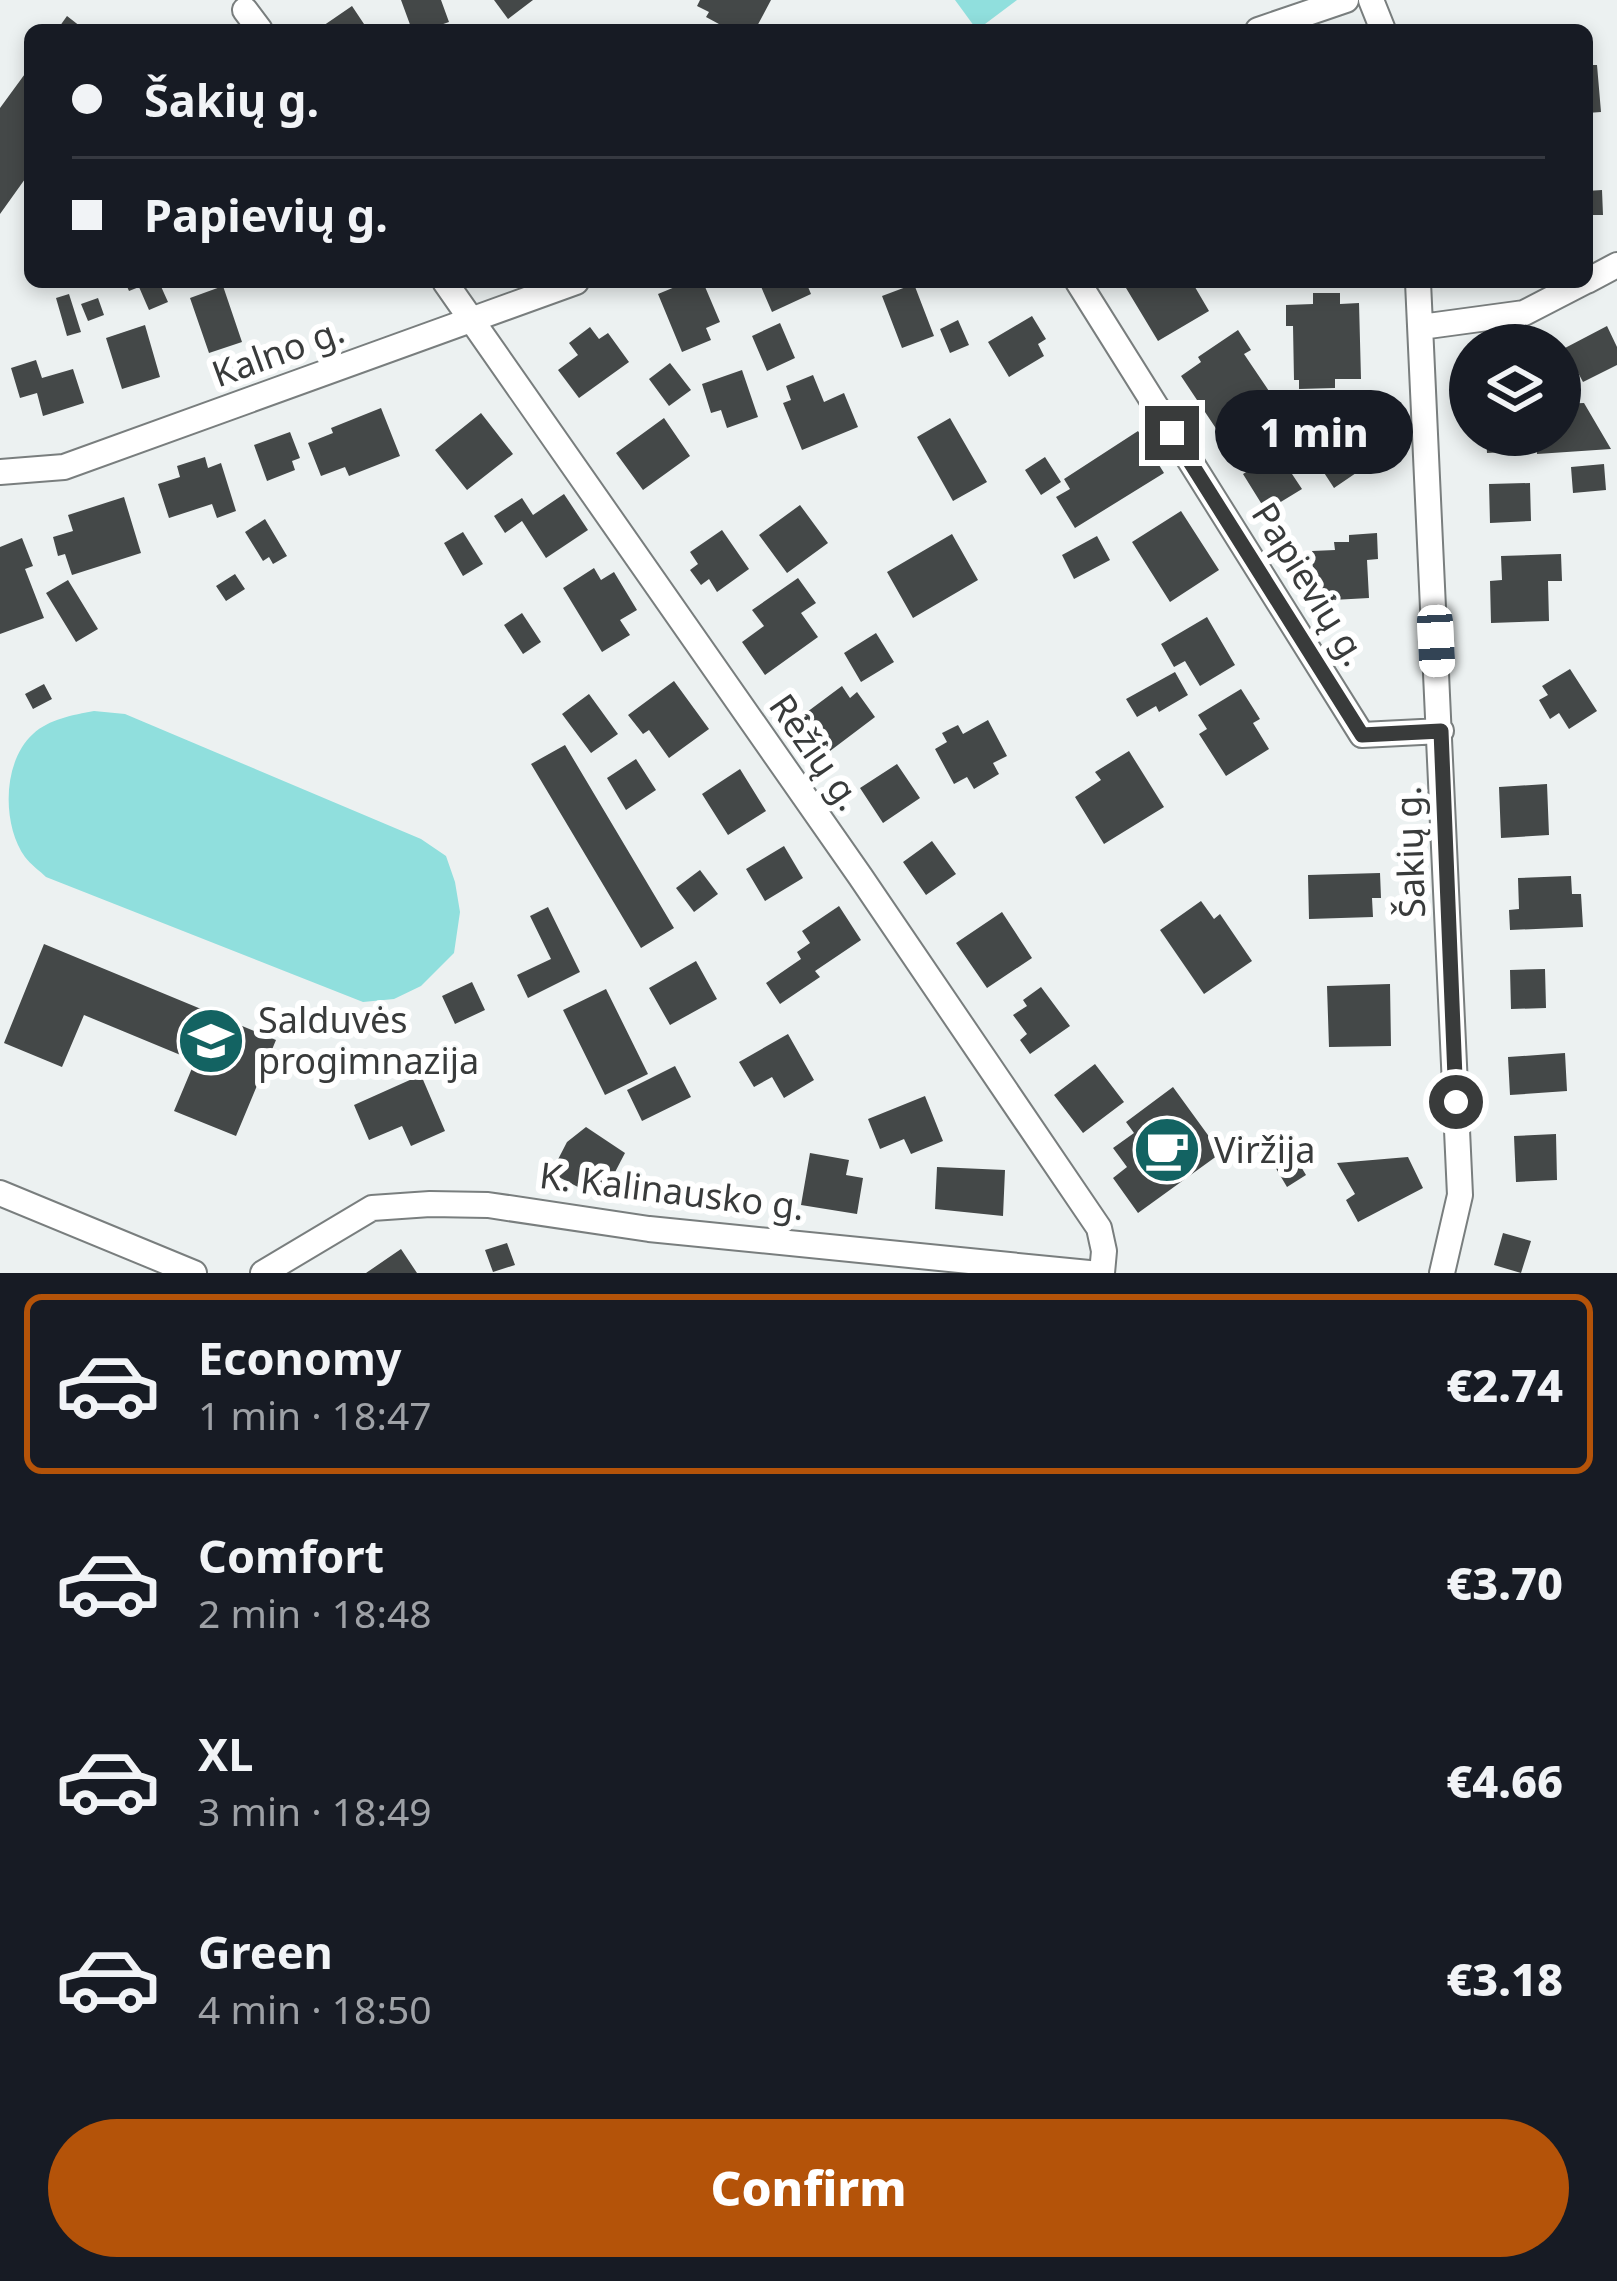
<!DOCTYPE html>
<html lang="en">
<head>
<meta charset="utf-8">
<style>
	:root { --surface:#171b24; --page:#242831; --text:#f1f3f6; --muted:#9ea1a6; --line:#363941; --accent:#b45309 }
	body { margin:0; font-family:"Noto Sans",sans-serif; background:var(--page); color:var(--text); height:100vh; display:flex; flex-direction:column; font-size:45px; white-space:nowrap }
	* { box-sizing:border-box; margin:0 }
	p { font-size:39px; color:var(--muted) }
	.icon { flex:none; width:66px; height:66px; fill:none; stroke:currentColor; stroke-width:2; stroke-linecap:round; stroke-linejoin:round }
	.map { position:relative; height:1273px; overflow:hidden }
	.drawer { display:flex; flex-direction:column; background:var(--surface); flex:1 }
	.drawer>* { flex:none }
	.banner { position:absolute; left:24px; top:24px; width:1569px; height:264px; border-radius:18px; box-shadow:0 6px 18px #0003; display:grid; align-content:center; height:264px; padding:0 48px; background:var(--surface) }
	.tools { position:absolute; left:1449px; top:324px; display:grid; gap:24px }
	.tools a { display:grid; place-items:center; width:132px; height:132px; border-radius:50%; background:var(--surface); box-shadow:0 6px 18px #0003; font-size:60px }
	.end { position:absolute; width:54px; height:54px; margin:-27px; border:15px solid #393b3b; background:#fff; box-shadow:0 0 0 6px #fff }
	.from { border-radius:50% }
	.bubble { position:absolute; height:84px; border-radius:42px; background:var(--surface); box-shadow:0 6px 18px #0003; font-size:39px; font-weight:800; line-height:84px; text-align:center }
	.car { position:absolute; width:36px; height:72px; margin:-36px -18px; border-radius:15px; box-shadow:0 0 9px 3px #0007; background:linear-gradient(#fff 24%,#345 0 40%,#fff 0 76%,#345 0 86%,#fff 0) }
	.banner b { display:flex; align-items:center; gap:42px; height:114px; font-size:45px }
	.banner b+b { border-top:3px solid var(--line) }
	.banner i { width:30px; height:30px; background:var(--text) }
	ul { padding:21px 0 0; list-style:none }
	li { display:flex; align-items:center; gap:36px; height:180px; margin:0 24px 18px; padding:0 24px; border:6px solid transparent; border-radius:18px }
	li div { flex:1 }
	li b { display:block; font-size:45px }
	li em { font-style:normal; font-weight:800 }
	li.current { border-color:var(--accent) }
	li>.icon { width:108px; height:108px; stroke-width:1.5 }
	.action { display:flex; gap:24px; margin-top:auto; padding:24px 48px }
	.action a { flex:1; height:138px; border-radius:72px; background:var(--accent); color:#fff; font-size:48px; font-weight:800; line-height:138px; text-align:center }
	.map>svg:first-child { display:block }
</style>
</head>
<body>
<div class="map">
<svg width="1617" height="1273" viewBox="0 0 1617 1273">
	<rect width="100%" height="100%" fill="#ecf1f1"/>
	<!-- green -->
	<path fill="#90dfdd" d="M955 0H1017L977 30Z
		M94 711 125 714 421 839 446 856 455 882 460 912 454 953 421 986 394 999 363 1002 46 877C40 871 30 864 25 857 2 825 2 762 33 734 49 719 73 715 94 711Z"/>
	<!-- building -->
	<path fill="#444848" d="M401 0H441L449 22 426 30H412Z
		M494 0H533L508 19Z
		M700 0H771L755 30H730L706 17 709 12 697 6Z
		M352 6 368 30H317Z
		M67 16 85 30H57Z
		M1587 65H1597L1601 112 1587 113Z
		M30 67V172L0 214V108Z
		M1602 190 1603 215H1587V191Z
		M125 282H159L168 302 149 310 139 287 129 291Z
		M687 282H703L720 322 706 328 711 340 682 352 658 294Z
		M759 282H806L811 294 772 312Z
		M1136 282H1192L1209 311 1158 341 1126 288Z
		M914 284 934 336 902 348 882 296Z
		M223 286 242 342 209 353 190 298Z
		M1313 293H1340V304L1359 303 1361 379H1335V388L1299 389V380H1294L1293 326H1286V305L1313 304Z
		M69 294 81 332 67 336 56 298Z
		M98 298 104 315 88 321 81 304Z
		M1032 316 1046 339 1038 344 1044 356 1009 377 988 342Z
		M958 320 969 345 950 353 940 329Z
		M780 323 795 358 767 371 752 336Z
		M145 325 160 377 122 389 106 338Z
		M1607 326 1617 347V365L1583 382 1565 348Z
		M590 327 599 339 608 333 629 362 579 398 558 370 578 355 569 343Z
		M1238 330 1251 350 1244 354 1271 394 1217 430 1181 376 1201 362 1198 357Z
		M36 360 42 378 73 369 84 403 43 416 37 393 20 398 11 368Z
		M670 363 691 390 669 406 649 379Z
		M742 370 758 417 727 428 721 410 711 413 702 384Z
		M813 375 824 402 844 393 858 427 802 450 783 403 791 400 786 386Z
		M1317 403 1325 417 1302 430 1294 415Z
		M1584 403 1611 449 1537 454 1536 435H1560V404Z
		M381 408 400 456 349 476 345 467 321 476 308 443 333 433 331 428Z
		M481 413 513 454 467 490 435 450Z
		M664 418 690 456 643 490 616 453Z
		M950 418 987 482 953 501 917 437Z
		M1138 431 1164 473 1075 528 1056 497 1070 489 1064 479Z
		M290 432 300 458 292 461 295 470 267 481 254 445Z
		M1486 435H1526L1527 451 1487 453Z
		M1288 446 1301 468 1292 474 1302 489 1266 511 1243 474Z
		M1341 450 1356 473 1334 488 1319 465Z
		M205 457 208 468 221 463 236 511 217 518 212 504 169 518 158 484 180 477 177 466Z
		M1045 457 1061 482 1041 495 1025 470Z
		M1604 464 1606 490 1573 493 1571 467Z
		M1530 483 1531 521 1490 523 1489 484Z
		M564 494 588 530 546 558 522 521 505 533 494 516 522 498 533 515Z
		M124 497 141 553 72 575 65 554 58 556 53 537 73 531 68 515Z
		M800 505 828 543 787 573 759 535Z
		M1181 511 1219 570 1170 602 1132 542Z
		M265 519 287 556 273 564 269 557 263 561 245 532Z
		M722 530 749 569 717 592 709 579 701 585 690 570 698 564 690 552Z
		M463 532 483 564 463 576 444 543Z
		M1377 533 1378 559 1367 560 1369 598 1333 600V591L1314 592 1312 551 1335 550 1334 542H1349V535Z
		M952 534 978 580 913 618 887 572Z
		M1097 536 1110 560 1074 579 1062 555Z
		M22 538 33 566 25 569 44 618 0 634V547Z
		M1561 554 1562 581H1548L1549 621 1491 623 1490 581 1502 580 1501 556Z
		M594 568 601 580 614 572 637 610 620 620 630 635 602 652 563 588Z
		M235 574 245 589 226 601 216 586Z
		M798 578 816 603 801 613 818 637 765 675 742 642 764 626 752 610Z
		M68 580 98 629 76 642 46 593Z
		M522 613 541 642 523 654 504 625Z
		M1207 617 1235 665 1200 686 1185 661 1174 667 1161 644Z
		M876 633 894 662 861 682 844 653Z
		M1570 669 1597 711 1569 729 1559 713 1550 719 1539 700 1548 695 1542 686Z
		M1175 672 1188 695 1159 712 1156 706 1137 717 1126 699Z
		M674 681 709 729 669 758 649 730 643 734 628 715Z
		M44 684 52 699 33 709 25 694Z
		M842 686 850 698 857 692 875 717 830 751 803 715Z
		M1241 689 1260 719 1253 723 1269 749 1226 776 1199 734 1207 729 1198 715Z
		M589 694 618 734 591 753 562 714Z
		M988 720 1007 756 993 763 999 774 974 789 967 777 954 784 935 749 947 742 942 733 958 725 963 734Z
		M565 745 674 928 641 948 531 764Z
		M1129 751 1164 807 1104 844 1075 797 1101 780 1095 772Z
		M636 759 656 790 626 810 607 778Z
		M897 764 920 798 883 823 860 788Z
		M740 769 766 811 728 835 702 794Z
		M1547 784 1549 835 1501 838 1499 787Z
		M932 841 956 874 926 895 903 862Z
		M784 846 803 878 765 901 746 869Z
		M700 870 718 894 694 912 676 888Z
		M1380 873 1381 898H1372L1373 917 1309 919 1308 875Z
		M1571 876 1572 894H1581L1583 927 1510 930 1509 910 1519 909 1518 878Z
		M1201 901 1214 919 1220 914 1252 961 1204 994 1160 930Z
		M839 906 861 940 815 971 820 977 780 1004 766 983 801 959 797 952 810 943 802 931Z
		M548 907 580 972 528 998 517 975 551 959 530 916Z
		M1002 912 1032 958 987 988 956 943Z
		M44 944 276 1040 236 1136 174 1111 195 1061 84 1015 62 1067 4 1043Z
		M696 961 717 999 670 1025 649 988Z
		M1545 969 1546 1008 1511 1009 1510 970Z
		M472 982 485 1010 455 1024 442 996Z
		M1390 984 1391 1046 1329 1047 1327 986Z
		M1041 987 1070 1026 1030 1054 1020 1040 1027 1034 1013 1015 1027 1006 1023 1000Z
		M606 989 648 1074 605 1095 563 1010Z
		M788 1034 814 1080 784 1098 772 1077 754 1087 739 1062Z
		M1565 1053 1567 1091 1510 1095 1508 1057Z
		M1095 1064 1124 1102 1083 1133 1054 1095Z
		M675 1066 691 1097 642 1121 627 1090Z
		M421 1075 445 1131 411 1146 402 1126 369 1140 354 1105Z
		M1173 1087 1221 1153 1138 1213 1113 1178 1127 1167 1113 1148 1134 1133 1126 1122Z
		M925 1096 943 1141 911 1154 904 1139 880 1149 868 1119Z
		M586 1127 625 1153 601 1199 551 1173 567 1142Z
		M1280 1132 1306 1175 1287 1187 1261 1143Z
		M1556 1134 1557 1180 1516 1182 1514 1136Z
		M810 1153 849 1160 846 1175 863 1178 857 1214 801 1205Z
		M1408 1157 1423 1188 1358 1222 1346 1200 1355 1194 1337 1163Z
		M937 1167 1005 1170 1003 1216 935 1209Z
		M1503 1233 1531 1241 1521 1273 1494 1265Z
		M507 1243 515 1265 493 1272 485 1250Z
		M401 1249 417 1273H366Z"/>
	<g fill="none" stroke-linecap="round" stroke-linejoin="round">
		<defs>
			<path id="minor" d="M1371 0 1383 30
				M245 10 260 30
				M1258 30 1346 0
				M1587 281 1617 265
				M445 282 860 876 1099 1228 1104 1251 1102 1273
				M1078 282 1362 735 1441 731
				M1418 282 1460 1195 1442 1273
				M1421 327 1524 313 1584 282
				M0 472 64 467 576 282
				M0 1193 194 1273
				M263 1273 372 1208 430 1204 488 1205 649 1229 1089 1273"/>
		</defs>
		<!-- minor casing -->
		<use href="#minor" stroke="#797e7e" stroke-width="28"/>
		<!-- minor -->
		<use href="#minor" stroke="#fff" stroke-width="24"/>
	</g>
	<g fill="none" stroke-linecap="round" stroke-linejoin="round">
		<!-- route -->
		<path stroke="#393b3b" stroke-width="15" d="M1172 433 1362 735 1441 731 1456 1102"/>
	</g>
	<!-- icons -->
	<defs>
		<symbol id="school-disc" viewBox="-11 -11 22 22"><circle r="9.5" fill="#136362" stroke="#fff"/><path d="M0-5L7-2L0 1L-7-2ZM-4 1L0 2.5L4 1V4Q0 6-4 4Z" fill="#fff"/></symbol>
		<symbol id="cafe-disc" viewBox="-11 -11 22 22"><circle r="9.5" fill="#136362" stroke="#fff"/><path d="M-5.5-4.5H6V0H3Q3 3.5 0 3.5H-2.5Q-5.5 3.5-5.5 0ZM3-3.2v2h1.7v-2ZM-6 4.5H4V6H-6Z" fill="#fff"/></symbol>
	</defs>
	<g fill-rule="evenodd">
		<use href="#school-disc" x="173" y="1003" width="76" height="76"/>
		<use href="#cafe-disc" x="1129" y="1112" width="76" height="76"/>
	</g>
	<g text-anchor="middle" stroke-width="12" stroke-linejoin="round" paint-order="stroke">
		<!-- street labels -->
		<g font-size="36" fill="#393b3b" stroke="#fff">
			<text transform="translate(278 352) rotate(-20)" y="13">Kalno g.</text>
			<text transform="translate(1310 584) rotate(58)" y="13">Papievių g.</text>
			<text transform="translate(816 752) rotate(55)" y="13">Rėžių g.</text>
			<text transform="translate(1410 852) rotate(-92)" y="13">Šakių g.</text>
			<text transform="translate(672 1191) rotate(7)" y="13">K. Kalinausko g.</text>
		</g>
		<!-- poi labels -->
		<g font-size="36" fill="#393b3b" stroke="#fff" text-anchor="start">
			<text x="258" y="1033">Salduvės<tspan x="258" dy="41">progimnazija</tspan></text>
			<text x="1214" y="1163">Viržija</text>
		</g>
	</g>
</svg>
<div class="tools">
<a><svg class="icon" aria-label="layers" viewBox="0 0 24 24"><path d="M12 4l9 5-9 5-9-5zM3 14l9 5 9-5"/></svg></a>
</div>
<i class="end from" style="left:1456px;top:1102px"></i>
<i class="end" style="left:1172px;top:433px"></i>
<div class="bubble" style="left:1215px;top:390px;width:198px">1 min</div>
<i class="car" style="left:1436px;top:641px;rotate:177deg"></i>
<div class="banner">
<b><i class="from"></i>Šakių g.</b>
<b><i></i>Papievių g.</b>
</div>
</div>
<section class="drawer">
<ul>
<li class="current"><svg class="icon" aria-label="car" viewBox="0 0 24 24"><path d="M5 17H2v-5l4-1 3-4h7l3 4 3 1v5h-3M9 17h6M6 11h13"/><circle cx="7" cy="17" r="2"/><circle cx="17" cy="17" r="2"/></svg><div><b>Economy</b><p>1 min · 18:47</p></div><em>€2.74</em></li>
<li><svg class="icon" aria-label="car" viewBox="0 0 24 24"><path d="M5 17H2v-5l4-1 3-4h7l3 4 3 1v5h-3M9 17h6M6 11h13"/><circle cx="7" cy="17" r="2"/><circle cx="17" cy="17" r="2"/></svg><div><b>Comfort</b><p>2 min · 18:48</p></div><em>€3.70</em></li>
<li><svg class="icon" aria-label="car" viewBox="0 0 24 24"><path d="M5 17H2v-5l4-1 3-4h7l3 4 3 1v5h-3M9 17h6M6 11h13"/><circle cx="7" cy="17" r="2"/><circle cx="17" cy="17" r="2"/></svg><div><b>XL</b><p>3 min · 18:49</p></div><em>€4.66</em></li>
<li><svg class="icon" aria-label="car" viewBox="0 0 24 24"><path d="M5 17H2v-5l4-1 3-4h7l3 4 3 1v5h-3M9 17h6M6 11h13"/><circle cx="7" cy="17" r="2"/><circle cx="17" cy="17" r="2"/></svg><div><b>Green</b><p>4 min · 18:50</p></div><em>€3.18</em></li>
</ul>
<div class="action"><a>Confirm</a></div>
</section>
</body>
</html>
